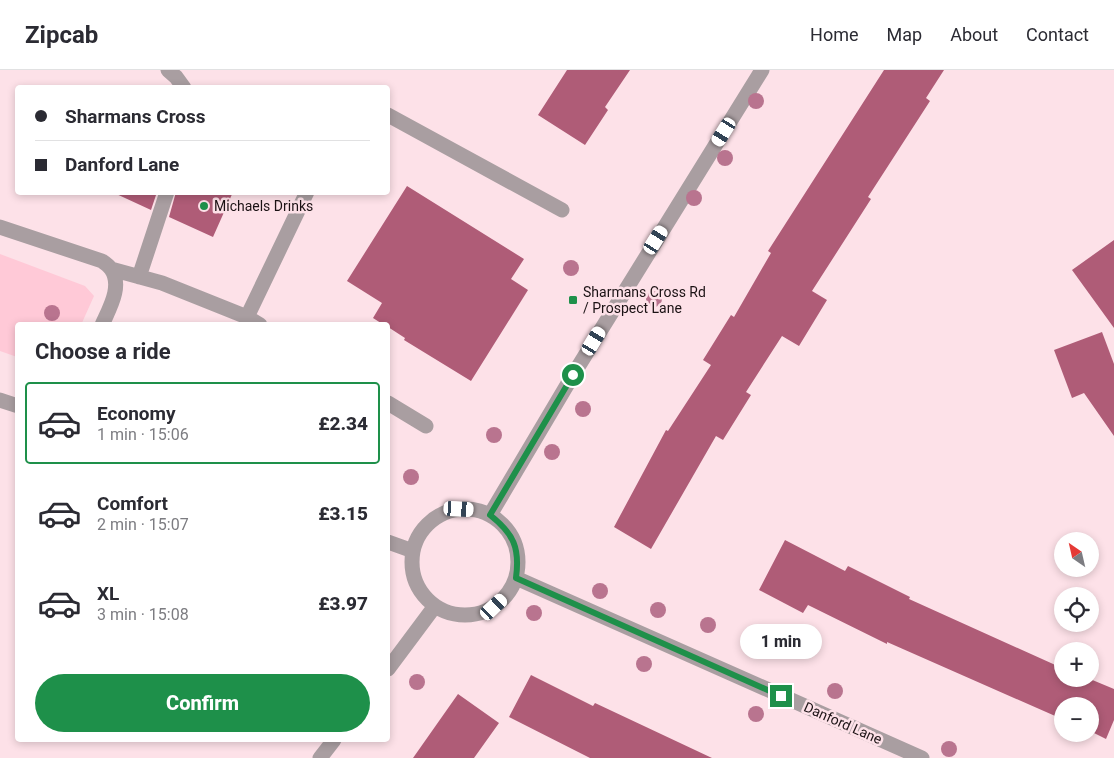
<!DOCTYPE html>
<html lang="en">
<head>
<meta charset="utf-8">
<style>
	:root { --surface:#fff; --page:#f7f7f7; --text:#2b2b33; --muted:#7c7c81; --line:#e1e1e2; --accent:#1e904a }
	body { margin:0; font-family:Roboto,sans-serif; background:var(--page); color:var(--text); height:100vh; display:flex; flex-direction:column; font-size:19px; white-space:nowrap }
	* { box-sizing:border-box; margin:0 }
	p { font-size:16px; color:var(--muted) }
	.icon { flex:none; width:28px; height:28px; fill:none; stroke:currentColor; stroke-width:2; stroke-linecap:round; stroke-linejoin:round }
	.map { position:relative; flex:1; overflow:hidden }
	.panel { position:absolute; left:15px; top:252px; width:375px; height:420px; display:flex; flex-direction:column; background:var(--surface); border-radius:5px; box-shadow:0 2px 8px #0003 }
	.panel>* { flex:none }
	.banner { position:absolute; left:15px; top:15px; width:375px; height:110px; border-radius:5px; box-shadow:0 2px 8px #0003; display:grid; align-content:center; height:110px; padding:0 20px; background:var(--surface) }
	.needle { width:32px; rotate:326deg }
	.buttons { position:absolute; left:1054px; top:462px; display:grid; gap:10px }
	.buttons a { display:grid; place-items:center; width:45px; height:45px; border-radius:50%; background:var(--surface); box-shadow:0 2px 8px #0003; font-size:25px }
	.end { position:absolute; width:22px; height:22px; margin:-11px; border:6px solid #1e904a; background:#fff; box-shadow:0 0 0 2px #fff }
	.from { border-radius:50% }
	.bubble { position:absolute; height:35px; border-radius:18px; background:var(--surface); box-shadow:0 2px 8px #0003; font-size:16px; font-weight:800; line-height:35px; text-align:center }
	.car { position:absolute; width:15px; height:30px; margin:-15px -8px; border-radius:6px; box-shadow:0 0 4px 1px #0007; background:linear-gradient(#fff 24%,#345 0 40%,#fff 0 76%,#345 0 86%,#fff 0) }
	.banner b { display:flex; align-items:center; gap:18px; height:48px; font-size:19px }
	.banner b+b { border-top:1px solid var(--line) }
	.banner i { width:12px; height:12px; background:var(--text) }
	ul { padding:0; list-style:none }
	li { display:flex; align-items:center; gap:15px; height:82px; margin:0 10px 8px; padding:0 10px; border:2px solid transparent; border-radius:5px }
	li div { flex:1 }
	li b { display:block; font-size:19px }
	li em { font-style:normal; font-weight:800 }
	li.selected { border-color:var(--accent) }
	li>.icon { width:45px; height:45px; stroke-width:1.5 }
	h2 { padding:0 20px; font-size:22px; line-height:60px }
	.action { display:flex; gap:10px; margin-top:auto; padding:10px 20px }
	.action a { flex:1; height:58px; border-radius:30px; background:var(--accent); color:#fff; font-size:20px; font-weight:800; line-height:58px; text-align:center }
	header { display:flex; align-items:center; gap:30px; box-sizing:border-box; height:70px; padding:0 25px; background:var(--surface); border-bottom:1px solid var(--line) }
	header strong { font-size:24px }
	nav { display:flex; gap:28px; margin-inline-start:auto; font-size:18px }
	.map>svg:first-child { display:block }
</style>
</head>
<body>
<header>
<strong>Zipcab</strong>
<nav><a>Home</a><a>Map</a><a>About</a><a>Contact</a></nav>
</header>
<div class="map">
<svg width="1114" height="688" viewBox="0 0 1114 688">
	<rect width="100%" height="100%" fill="#fde1e8"/>
	<!-- green -->
	<path fill="#ffc9d7" d="M0 184 85 216 94 226 81 255H18L17 287 0 281Z"/>
	<!-- building -->
	<path fill="#af5c77" d="M567 0H630L605 37 608 40 585 75 538 45Z
		M884 0H944L926 28 930 31 868 127 871 129 812 221 827 230 799 276 782 266 746 322 751 325 723 370 716 366 651 479 614 457 666 360 668 361 711 295 703 290 731 245 734 247 771 183 768 181Z
		M407 116 524 189 511 209 528 220 471 311 404 270 405 268 388 257V255H384L373 248 382 233 347 211Z
		M112 122H157L151 140Z
		M176 122H233L213 167 169 147Z
		M1114 170V258L1072 200Z
		M1102 262 1114 294V366L1084 323 1072 328 1054 280Z
		M785 470 845 501 848 496 910 527 909 529 1062 598V609H1090L1114 619V650L1106 669 1090 661V636H1062V649L887 572V574L808 535 803 543 759 520Z
		M531 605 593 636 595 633 712 688H590L509 647Z
		M458 624 499 653 474 688H413Z"/>
	<g fill="none" stroke-linecap="round" stroke-linejoin="round">
		<!-- service -->
		<path stroke="#a99ea1" stroke-width="15" d="M168 0 176 7 184 18
			M388 45 562 140
			M0 157 102 191C105 193 109 196 111 199 123 216 109 239 102 255
			M111 199 162 213 247 247 260 255
			M139 207 167 122
			M247 247 307 122
			M388 333 426 356"/>
		<!-- tertiary -->
		<path stroke="#a99ea1" stroke-width="15" d="M0 330 18 336
			M412 492a53 53 0 1 1 106 0a53 53 0 1 1-106 0Z
			M490 445 573 305 762 0
			M388 472 413 481
			M516 508 922 688
			M388 599 435 536
			M320 688 334 670"/>
	</g>
	<!-- trees -->
	<g fill="#b9748f">
		<circle cx="756" cy="31" r="8"/>
		<circle cx="725" cy="88" r="8"/>
		<circle cx="694" cy="128" r="8"/>
		<circle cx="571" cy="198" r="8"/>
		<circle cx="654" cy="229" r="8"/>
		<circle cx="52" cy="243" r="8"/>
		<circle cx="583" cy="339" r="8"/>
		<circle cx="494" cy="365" r="8"/>
		<circle cx="552" cy="382" r="8"/>
		<circle cx="411" cy="407" r="8"/>
		<circle cx="600" cy="521" r="8"/>
		<circle cx="658" cy="540" r="8"/>
		<circle cx="534" cy="543" r="8"/>
		<circle cx="708" cy="555" r="8"/>
		<circle cx="644" cy="594" r="8"/>
		<circle cx="417" cy="612" r="8"/>
		<circle cx="835" cy="621" r="8"/>
		<circle cx="756" cy="644" r="8"/>
		<circle cx="949" cy="679" r="8"/>
	</g>
	<g fill="none" stroke-linecap="round" stroke-linejoin="round">
		<!-- route -->
		<path stroke="#1e904a" stroke-width="6" d="M573 305 490 445C514 464 520 478 516 508L781 626"/>
	</g>
	<!-- markers -->
	<g fill="#1e904a" stroke="#fde1e8" stroke-width="2">
		<circle cx="204" cy="136" r="5"/>
		<rect x="568" y="225" width="10" height="10" rx="2.5"/>
	</g>
	<g text-anchor="middle" stroke-width="5" stroke-linejoin="round" paint-order="stroke">
		<!-- poi labels -->
		<g font-size="14" fill="#1b1214" stroke="#fde1e8" text-anchor="start">
			<text x="214" y="141">Michaels Drinks</text>
			<text x="583" y="227">Sharmans Cross Rd<tspan x="583" dy="16">/ Prospect Lane</tspan></text>
		</g>
		<!-- street labels -->
		<g font-size="14" fill="#1b1214" stroke="#fde1e8">
			<text transform="translate(843 653) rotate(24)" y="5">Danford Lane</text>
		</g>
	</g>
</svg>
<div class="buttons">
<a><svg class="needle" viewBox="-14 -14 28 28"><path d="M0-13l5 13h-10z" fill="#e53935"/><path d="M0 13l5-13h-10z" fill="#7c7c81"/></svg></a>
<a><svg class="icon" aria-label="locate" viewBox="0 0 24 24"><circle cx="12" cy="12" r="6"/><path d="M12 2v4M12 18v4M2 12h4M18 12h4"/></svg></a>
<a>+</a>
<a>−</a>
</div>
<i class="end from" style="left:573px;top:305px"></i>
<i class="end" style="left:781px;top:626px"></i>
<div class="bubble" style="left:740px;top:554px;width:82px">1 min</div>
<i class="car" style="left:724px;top:62px;rotate:212deg"></i>
<i class="car" style="left:656px;top:170px;rotate:32deg"></i>
<i class="car" style="left:594px;top:271px;rotate:31deg"></i>
<i class="car" style="left:459px;top:439px;rotate:93deg"></i>
<i class="car" style="left:494px;top:537px;rotate:47deg"></i>
<div class="banner">
<b><i class="from"></i>Sharmans Cross</b>
<b><i></i>Danford Lane</b>
</div>
<section class="panel">
<h2>Choose a ride</h2>
<ul>
<li class="selected"><svg class="icon" aria-label="car" viewBox="0 0 24 24"><path d="M5 17H2v-5l4-1 3-4h7l3 4 3 1v5h-3M9 17h6M6 11h13"/><circle cx="7" cy="17" r="2"/><circle cx="17" cy="17" r="2"/></svg><div><b>Economy</b><p>1 min · 15:06</p></div><em>£2.34</em></li>
<li><svg class="icon" aria-label="car" viewBox="0 0 24 24"><path d="M5 17H2v-5l4-1 3-4h7l3 4 3 1v5h-3M9 17h6M6 11h13"/><circle cx="7" cy="17" r="2"/><circle cx="17" cy="17" r="2"/></svg><div><b>Comfort</b><p>2 min · 15:07</p></div><em>£3.15</em></li>
<li><svg class="icon" aria-label="car" viewBox="0 0 24 24"><path d="M5 17H2v-5l4-1 3-4h7l3 4 3 1v5h-3M9 17h6M6 11h13"/><circle cx="7" cy="17" r="2"/><circle cx="17" cy="17" r="2"/></svg><div><b>XL</b><p>3 min · 15:08</p></div><em>£3.97</em></li>
</ul>
<div class="action"><a>Confirm</a></div>
</section>
</div>
</body>
</html>
